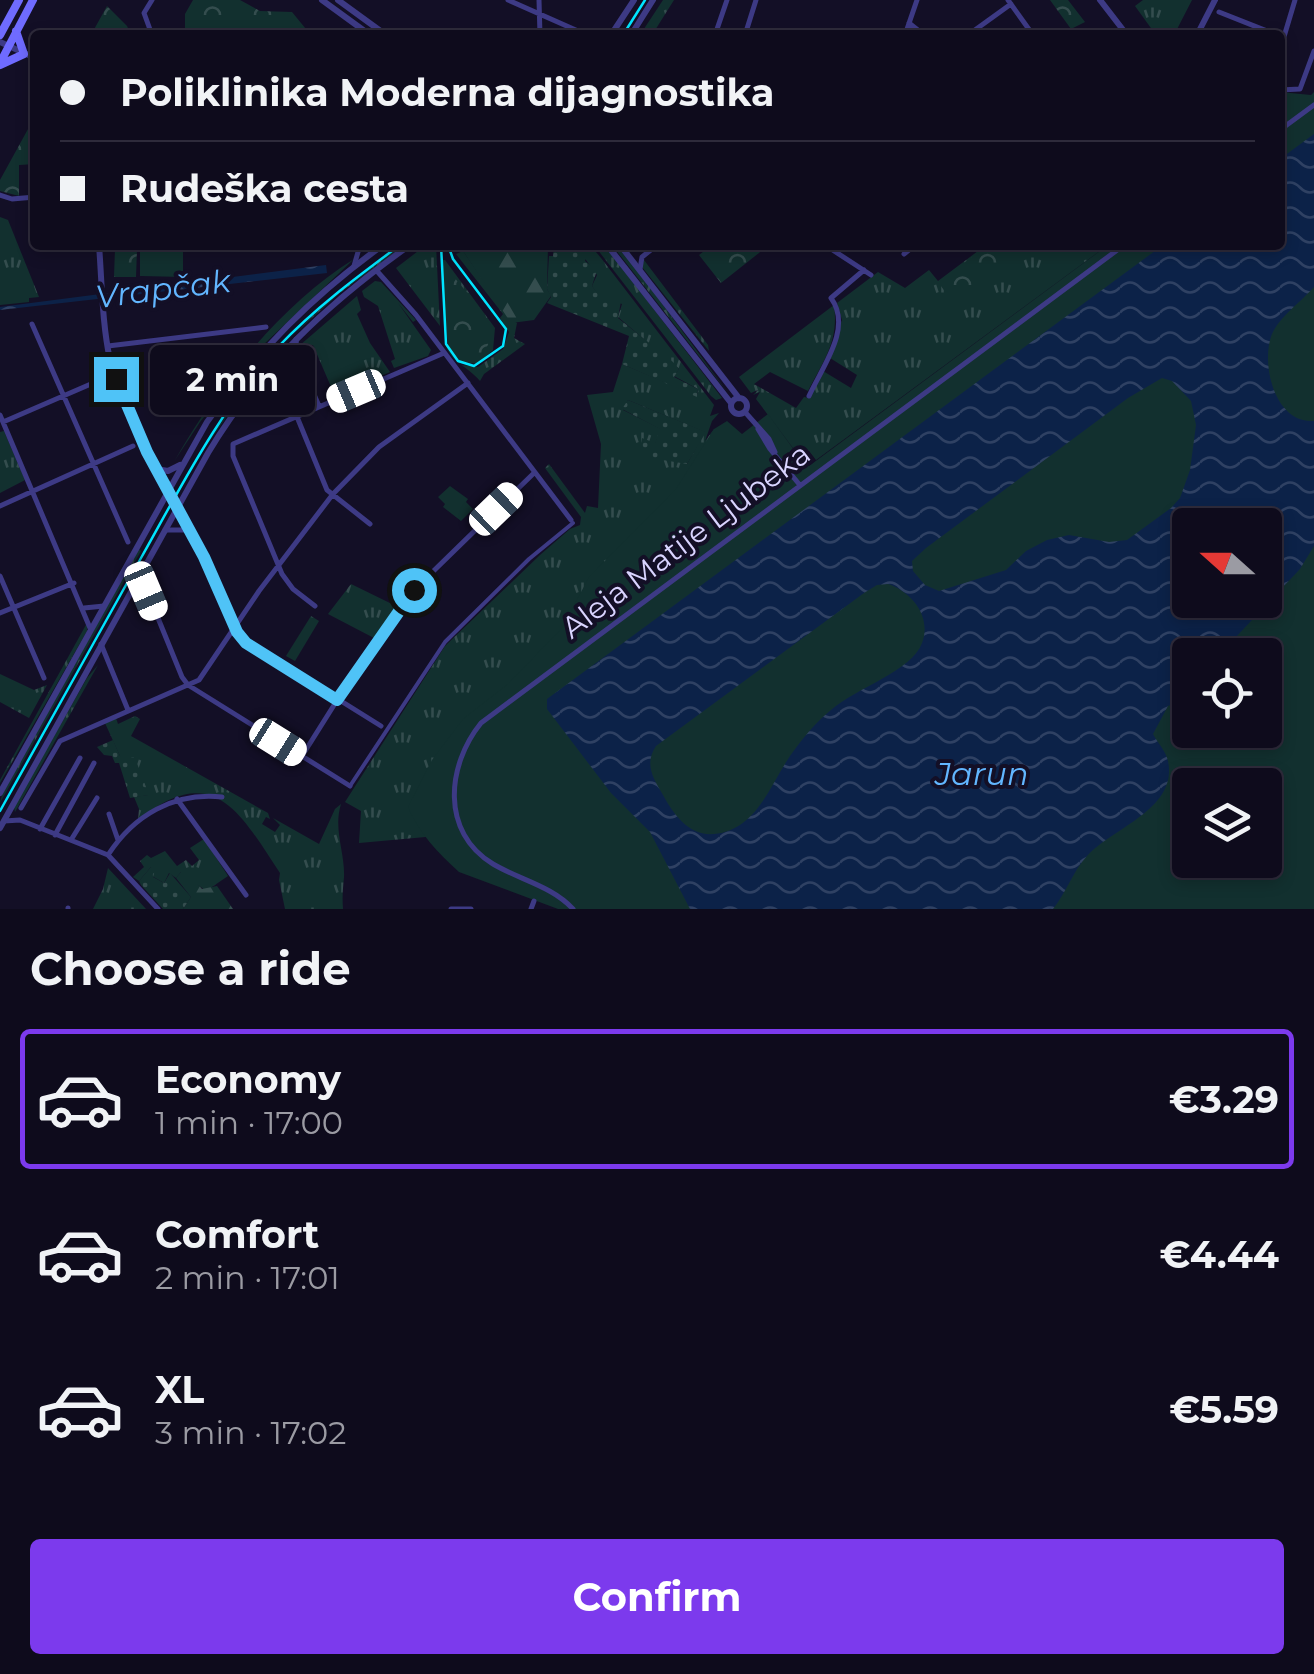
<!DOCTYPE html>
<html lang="en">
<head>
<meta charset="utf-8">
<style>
	:root { --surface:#0e0b1c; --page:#171425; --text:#f1f3f6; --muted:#9b9ba3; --line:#2e2b3b; --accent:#7c3aed }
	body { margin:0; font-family:Montserrat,sans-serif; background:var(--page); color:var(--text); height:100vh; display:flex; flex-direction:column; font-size:38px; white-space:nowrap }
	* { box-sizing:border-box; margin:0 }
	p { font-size:32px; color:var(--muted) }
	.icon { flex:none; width:55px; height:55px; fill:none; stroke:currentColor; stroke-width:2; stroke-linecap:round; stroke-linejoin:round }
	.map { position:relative; height:909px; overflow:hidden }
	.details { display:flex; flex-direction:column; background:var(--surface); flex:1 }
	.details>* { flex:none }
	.top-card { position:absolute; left:30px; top:30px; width:1255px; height:220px; border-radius:10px; box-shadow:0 5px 15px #0003,0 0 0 2px var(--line); display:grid; align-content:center; height:220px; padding:0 30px; background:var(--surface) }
	.needle { width:65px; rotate:291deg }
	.tools { position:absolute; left:1172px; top:508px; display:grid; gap:20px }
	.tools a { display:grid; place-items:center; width:110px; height:110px; border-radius:10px; background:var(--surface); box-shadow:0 5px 15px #0003,0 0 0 2px var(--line); font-size:50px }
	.end { position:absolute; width:45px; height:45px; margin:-22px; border:12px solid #4fc3f7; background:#111; box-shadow:0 0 0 5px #111 }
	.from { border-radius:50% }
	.bubble { position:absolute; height:70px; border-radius:10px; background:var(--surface); box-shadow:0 5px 15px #0003,0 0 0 2px var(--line); font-size:32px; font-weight:700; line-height:70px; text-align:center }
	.car { position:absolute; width:30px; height:60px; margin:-30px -15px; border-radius:12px; box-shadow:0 0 8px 2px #0007; background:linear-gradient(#fff 24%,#345 0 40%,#fff 0 76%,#345 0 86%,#fff 0) }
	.top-card b { display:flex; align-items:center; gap:35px; height:95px; font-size:38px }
	.top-card b+b { border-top:2px solid var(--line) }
	.top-card i { width:25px; height:25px; background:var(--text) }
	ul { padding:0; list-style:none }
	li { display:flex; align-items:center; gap:30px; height:140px; margin:0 20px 15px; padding:0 10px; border:5px solid transparent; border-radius:10px }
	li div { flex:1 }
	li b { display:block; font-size:38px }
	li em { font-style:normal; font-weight:700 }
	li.on { border-color:var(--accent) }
	li>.icon { width:90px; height:90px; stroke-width:1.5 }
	h2 { padding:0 30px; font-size:45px; line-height:120px }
	.button { display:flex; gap:20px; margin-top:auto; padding:20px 30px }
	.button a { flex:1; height:115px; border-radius:10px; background:var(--accent); color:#fff; font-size:40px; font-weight:700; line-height:115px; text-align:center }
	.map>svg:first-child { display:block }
</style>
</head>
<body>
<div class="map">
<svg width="1314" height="909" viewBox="0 0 1314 909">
	<defs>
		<pattern id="grass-tufts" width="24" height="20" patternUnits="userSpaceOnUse" patternTransform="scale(2.5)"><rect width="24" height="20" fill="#12302f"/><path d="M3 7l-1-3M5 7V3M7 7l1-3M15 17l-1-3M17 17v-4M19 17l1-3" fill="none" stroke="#344d4e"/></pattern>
		<pattern id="forest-firs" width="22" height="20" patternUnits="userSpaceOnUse" patternTransform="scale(2.5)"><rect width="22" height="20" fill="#12302f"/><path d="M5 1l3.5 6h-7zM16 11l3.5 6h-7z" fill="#344d4e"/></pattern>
		<pattern id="park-crowns" width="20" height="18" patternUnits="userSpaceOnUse" patternTransform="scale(2.5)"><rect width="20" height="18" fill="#12302f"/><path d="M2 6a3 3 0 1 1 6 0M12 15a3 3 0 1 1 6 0" fill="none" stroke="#344d4e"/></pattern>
		<pattern id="garden-dots" width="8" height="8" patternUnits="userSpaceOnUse" patternTransform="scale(2.5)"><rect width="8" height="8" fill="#12302f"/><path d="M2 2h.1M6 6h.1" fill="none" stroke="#344d4e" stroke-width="1.8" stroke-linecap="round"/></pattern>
		<pattern id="water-waves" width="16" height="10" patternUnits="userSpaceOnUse" patternTransform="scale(2.5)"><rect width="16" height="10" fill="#0c2248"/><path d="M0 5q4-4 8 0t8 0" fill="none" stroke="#2f4163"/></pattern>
	</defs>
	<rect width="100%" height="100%" fill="#130f26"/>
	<!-- grass -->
	<path fill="url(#grass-tufts)" fill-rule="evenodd" d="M663 0H674L652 35H640Z
		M1143 0H1192L1174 35H1156L1135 6Z
		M0 217 8 220 39 297 29 298V302L0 305Z
		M401 245H405L340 293 292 336 254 379 205 447C262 360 316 305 401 245Z
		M426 245H436L440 326 396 268Z
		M580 245H590L601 258 714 405 710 416 719 413 712 421 705 441 714 429 718 435 459 834 359 843 361 811 345 802 445 646 540 555 570 529 580 525 581 517 545 468 549 464 585 513 587 506 598 508 601 444 587 395 613 392 622 364 697 396 698 389 674 376 679 369 618 317 622 304 599 296 592 286 597 275 578 249ZM628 400 705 432 687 464 643 439 655 444 661 429 623 410Z
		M594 245H604L609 251 722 398 716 400 711 396Z
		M612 245H617L632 263 728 393Z
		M986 245H1108L816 460 809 451 802 460 756 399 760 392 753 395 758 390 751 393 739 377 834 305C839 341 824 360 808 391L770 372 754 384 796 408 804 397 809 398 823 371 851 388 857 375 830 358 842 320 837 303 878 272 905 288 929 270 938 281Z
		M463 251 510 319 517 323 514 338 525 344 484 374 480 381C468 366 450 363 445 342L461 365 478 367 503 349 509 332 500 318 503 314 456 254Z
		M354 259 262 346 200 422 175 460C219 384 279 306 354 259Z
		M441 260H445L495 328 493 350 477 364 459 361 448 346 447 336Z
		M644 260 708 345 709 351 642 267Z
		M375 281 381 282 416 320 413 322 398 303 431 350 428 356 394 368 391 361 395 359 378 306 364 297 362 291Z
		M357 296 361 310 357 314 370 343 390 372 335 396 313 345 304 348 306 354 302 356 299 346Z
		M168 374 183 379 179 386 173 384 178 388 162 415 159 383Z
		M4 431 25 480 0 493V432Z
		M139 549 141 551 0 803 2 795Z
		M351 584 396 606 374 638 328 614Z
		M311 616 319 621 295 661 286 656Z
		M87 623V631L0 783V780Z
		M98 665 15 812 14 807 87 678Z
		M0 674 34 690 47 685 29 718 0 702Z
		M135 716 140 719 131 736 268 813 270 819 266 817 262 824 275 832 280 825 273 818 319 844 335 809 341 804C333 829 345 852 344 877 343 888 342 897 343 909H285L279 880 280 873C240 813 214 759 138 820L139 809 134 797 148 795 120 756 105 723 116 718 118 724Z
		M204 839 228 876 206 891 181 872 176 878 169 873 164 883 152 876 151 867 139 881 133 877 144 867 140 861 147 855 151 858 165 851 177 866 186 860 192 866 199 860 190 848Z
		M108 868 146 909H93L103 889Z"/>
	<!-- forest -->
	<path fill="url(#forest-firs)" d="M470 245H548L547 289 551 296 534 320 511 323 463 251Z
		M181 872H187L202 889 217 886 233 909H183L191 897 176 878Z"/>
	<!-- park -->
	<path fill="url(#park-crowns)" d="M193 0H240L260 11 292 12 310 34 185 35V14Z
		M1050 0H1068L1085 22 1071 29Z
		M107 6 127 26 131 35H91Z
		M33 120 35 164 19 165V196L0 191V180Z
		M712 245H769L721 283 699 255Z
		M988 245H1035L954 304 938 282Z
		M115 249H137L136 277H114Z
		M450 272C467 295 514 336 474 359L451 343 445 274Z"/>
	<!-- garden -->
	<path fill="url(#garden-dots)" d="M554 245H580L579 249 588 253 585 261 597 270 592 286 599 295 604 293 621 301 618 318 673 362 679 369 674 377 698 389 697 397 622 364 629 336 547 303 551 297 547 289 549 256H553Z
		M628 400 706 432 687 464 639 456 642 438 655 443 660 429 622 409Z
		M113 740 120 756 135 758 149 795 130 798 119 763H115L112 756 104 755 97 747Z
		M151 867 155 870 153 877 164 883 170 873 191 897 183 909H163L141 885 139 881Z"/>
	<!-- pitch -->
	<path fill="#12302f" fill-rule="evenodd" d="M1280 92 1311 95 1314 92V909H558L459 872C438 853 419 833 408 807L432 760 463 719 508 684 562 628 589 577 676 489 714 429 727 421 742 434 768 414 805 465 809 466 1108 245H1280ZM1190 525H1265V600H1190ZM1190 655H1265V730H1190ZM1190 785H1265V860H1190Z
		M140 250H183V277L140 276Z
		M450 486 468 499 466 502 473 509 461 521 443 507 445 504 438 497Z"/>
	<!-- water -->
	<path fill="url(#water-waves)" fill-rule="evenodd" d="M1314 134V287C1301 302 1280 316 1272 334 1260 364 1275 424 1314 421V546L1300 569 1219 655H1190V696L1168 706 1153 734C1157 742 1166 751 1168 761 1178 809 1114 827 1087 856 1073 871 1066 893 1053 909H690L650 832 611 793 547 709V699L1163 245H1280V159ZM1162 378 1172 381 1191 401 1196 425 1190 470 1180 498 1171 508 1127 540 1109 542 1069 535 1047 540 1026 551 1006 570 939 591 925 585 913 571 912 561 926 548 1128 398ZM1265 525V600H1190V525ZM888 584C912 592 932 617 922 643 912 671 856 688 831 710 815 723 802 739 790 756 769 787 756 830 714 834 689 836 674 815 663 795 653 778 644 764 656 746L864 593 877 585Z
		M326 265 327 273 0 310V307Z"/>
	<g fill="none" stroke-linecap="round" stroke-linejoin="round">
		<!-- pedestrian -->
		<path stroke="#3d3a85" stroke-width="4" d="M350 786 445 642 529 559 573 523"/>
		<!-- minor -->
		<path stroke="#3d3a85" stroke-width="5" d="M152 0 144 13 152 35
			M508 0 587 35
			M539 0 540 35
			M1008 0 1033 35
			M1219 12 1277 35
			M909 23 924 35
			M715 35 727 0
			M745 35 756 0
			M905 35 917 0
			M968 35 1011 4
			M1280 50 1295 0
			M1280 90 1300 89 1314 51
			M1280 130 1314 105
			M0 195 12 199 35 197
			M825 245 871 275
			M904 254 915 245
			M354 266 360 245
			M640 269 642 257 657 245
			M376 270 416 315 571 520
			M32 324 128 542
			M296 339 297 355 319 406
			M108 346 266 327
			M279 373 327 490 370 524
			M809 396C822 367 853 328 831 298L864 270
			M745 412 769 439 775 452
			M0 415 90 628
			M3 422 114 374
			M758 429 770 449 799 484
			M0 506 133 446
			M177 509 204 557 240 638 381 726
			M165 530H187
			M0 576 44 678
			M147 591 182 677 188 685 350 786
			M315 606 293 589 282 574 233 456V444L444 353
			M84 608 104 606
			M0 613 74 583
			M101 644 128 710
			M302 756 341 694 414 590 534 473
			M177 799 246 895
			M21 808 60 741 199 680 259 591 333 494 379 447 468 383
			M109 814 118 840
			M4 821 20 820 108 855 158 909
			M40 829 80 758
			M55 835 94 763
			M71 840 97 798
			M108 855C134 815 174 792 222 797
			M68 908V909
			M451 909H471
			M531 909 534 901
			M573 909C552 886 520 880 493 864 440 832 447 765 481 723L1124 245"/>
		<!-- tertiary -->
		<path stroke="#3d3a85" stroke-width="6" d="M322 0 370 35
			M338 0 386 35
			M1100 0 1127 35
			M611 35 634 0
			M631 35 653 0
			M1197 35 1215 0
			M0 42 35 58
			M99 245C102 283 102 323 110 360 122 413 154 460 177 508
			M607 245 731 403
			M620 245 739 398
			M731 406a8 8 0 1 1 16 0a8 8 0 1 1-16 0Z
			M156 469 168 471 180 465
			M0 793 207 422C259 350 311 297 383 245
			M0 828 208 453C260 366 328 303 410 245"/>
		<!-- secondary -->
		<path stroke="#6f6bff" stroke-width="8" d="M0 35 19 0
			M0 63 33 0
			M0 65 24 54 16 31"/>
		<!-- tram -->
		<path stroke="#00e5ff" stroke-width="2.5" d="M623 35 645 0
			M441 245 446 344 458 361 474 366 503 346 506 329 453 259 448 245
			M0 811C47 727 94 642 141 558 182 485 220 409 278 347 315 308 357 277 400 245"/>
	</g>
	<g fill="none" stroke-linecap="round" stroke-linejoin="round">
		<!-- route -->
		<path stroke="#4fc3f7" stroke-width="12" d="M116 379 147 452 204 557 237 632 246 643 337 700 414 590"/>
	</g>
	<g text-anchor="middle" stroke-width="8" stroke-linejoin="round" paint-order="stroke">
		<!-- street labels -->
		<g font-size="30" fill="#d9d4ff" stroke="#130f26">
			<text transform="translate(686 541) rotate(-37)" y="10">Aleja Matije Ljubeka</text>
		</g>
		<!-- water labels -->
		<g font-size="32" font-style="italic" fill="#62b6ff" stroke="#130f26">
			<text transform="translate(163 289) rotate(-7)" y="11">Vrapčak</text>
			<text x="982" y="785">Jarun</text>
		</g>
	</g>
</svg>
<div class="tools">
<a><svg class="needle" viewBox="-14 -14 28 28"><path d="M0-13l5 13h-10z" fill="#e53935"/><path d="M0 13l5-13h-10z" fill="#9b9ba3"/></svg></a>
<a><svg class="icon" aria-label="locate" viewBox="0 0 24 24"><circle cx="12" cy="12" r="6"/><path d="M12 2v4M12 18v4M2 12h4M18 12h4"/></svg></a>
<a><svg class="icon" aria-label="layers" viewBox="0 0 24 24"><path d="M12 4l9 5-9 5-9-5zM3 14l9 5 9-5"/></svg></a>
</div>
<i class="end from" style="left:414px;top:590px"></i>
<i class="end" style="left:116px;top:379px"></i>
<div class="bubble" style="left:150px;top:345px;width:165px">2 min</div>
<i class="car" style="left:356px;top:391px;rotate:247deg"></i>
<i class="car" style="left:496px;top:509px;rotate:46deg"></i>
<i class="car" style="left:146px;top:591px;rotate:157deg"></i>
<i class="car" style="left:278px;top:742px;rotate:122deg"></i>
<div class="top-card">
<b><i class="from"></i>Poliklinika Moderna dijagnostika</b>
<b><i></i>Rudeška cesta</b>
</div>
</div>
<section class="details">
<h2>Choose a ride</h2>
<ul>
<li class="on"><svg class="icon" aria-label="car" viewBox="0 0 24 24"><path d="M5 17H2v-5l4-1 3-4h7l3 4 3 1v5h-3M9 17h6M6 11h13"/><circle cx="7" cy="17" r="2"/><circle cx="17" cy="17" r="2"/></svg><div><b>Economy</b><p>1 min · 17:00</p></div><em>€3.29</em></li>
<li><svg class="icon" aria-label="car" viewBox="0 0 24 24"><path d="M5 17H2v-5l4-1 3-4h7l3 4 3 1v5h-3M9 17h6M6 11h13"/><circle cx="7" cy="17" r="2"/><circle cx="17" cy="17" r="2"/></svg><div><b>Comfort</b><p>2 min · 17:01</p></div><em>€4.44</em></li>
<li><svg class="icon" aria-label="car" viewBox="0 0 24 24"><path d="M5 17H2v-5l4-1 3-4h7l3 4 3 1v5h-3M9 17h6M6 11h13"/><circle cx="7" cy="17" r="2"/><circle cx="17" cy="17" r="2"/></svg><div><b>XL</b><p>3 min · 17:02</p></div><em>€5.59</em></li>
</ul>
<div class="button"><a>Confirm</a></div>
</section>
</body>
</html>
